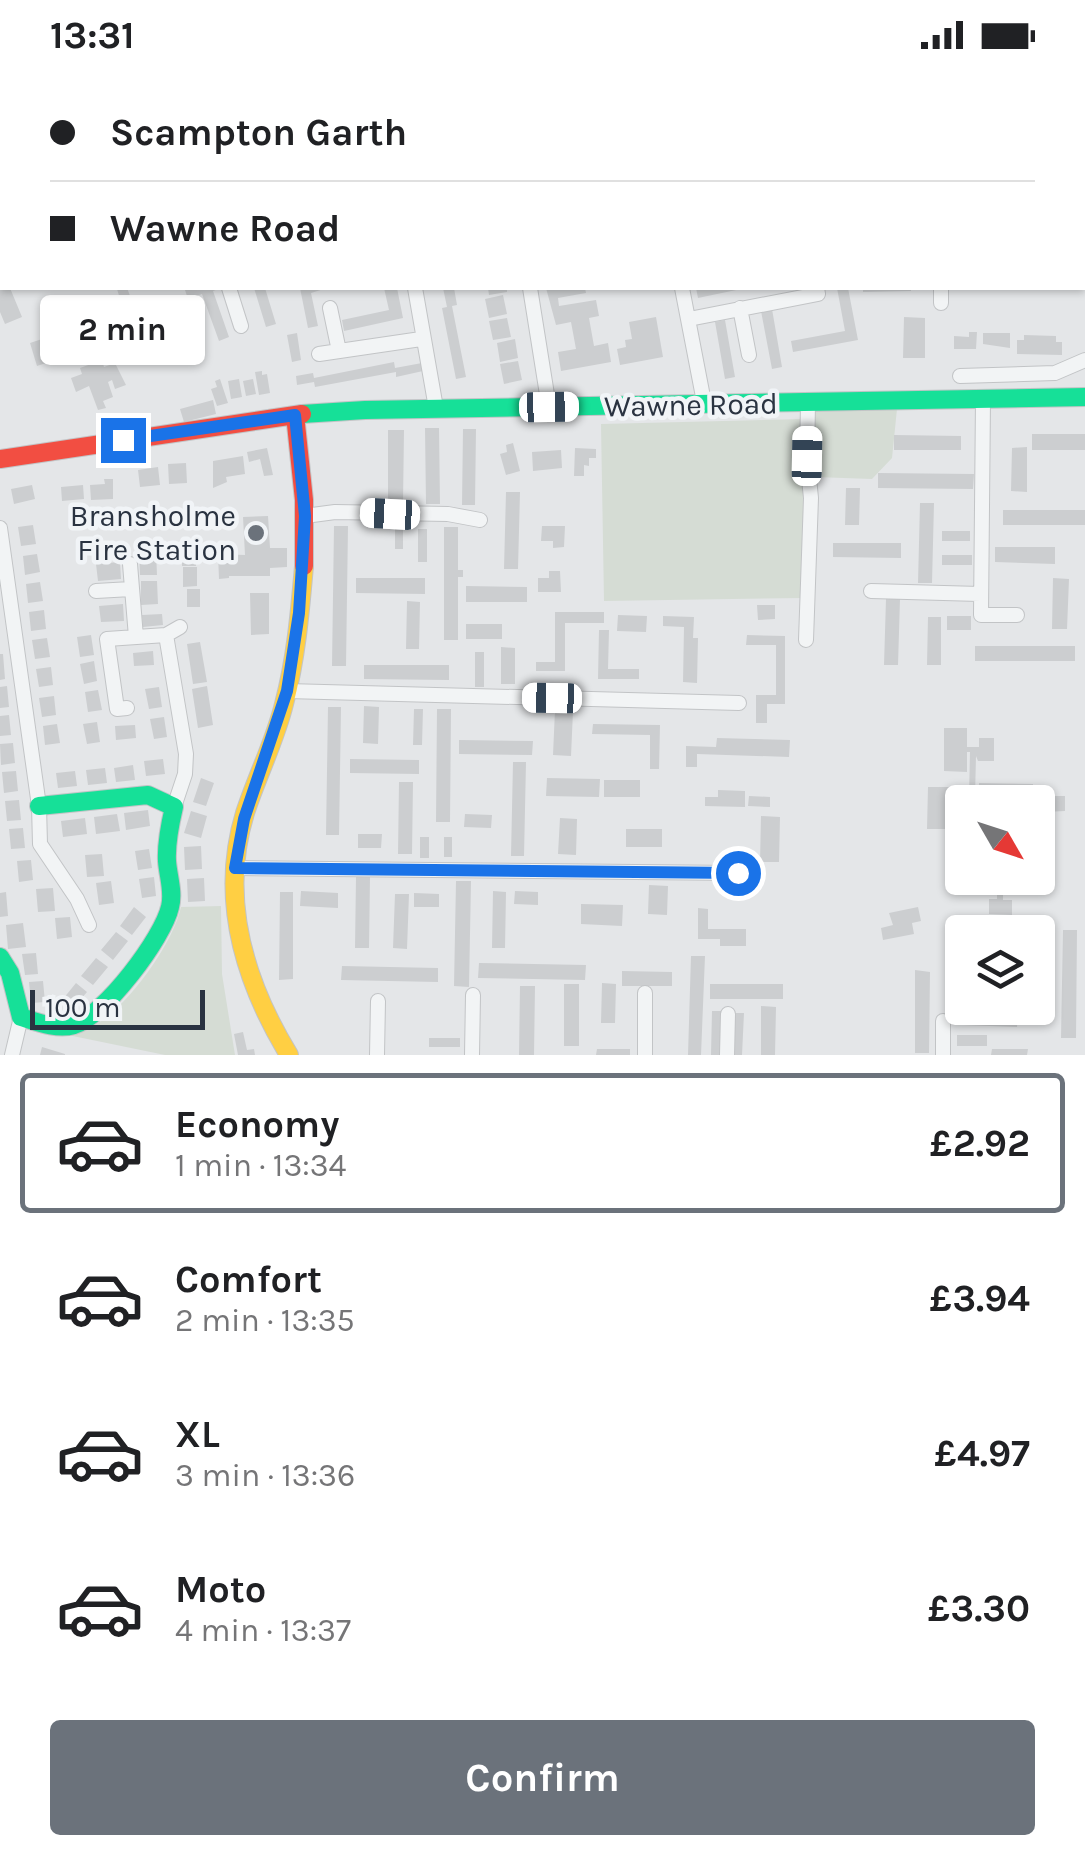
<!DOCTYPE html>
<html lang="en">
<head>
<meta charset="utf-8">
<style>
	:root { --surface:#fff; --page:#f6f6f6; --text:#202124; --muted:#757577; --line:#e0e0e0; --accent:#6b727b }
	body { margin:0; font-family:Karla,sans-serif; background:var(--page); color:var(--text); height:100vh; display:flex; flex-direction:column; font-size:38px; white-space:nowrap }
	* { box-sizing:border-box; margin:0 }
	p { font-size:32px; color:var(--muted) }
	.icon { flex:none; width:55px; height:55px; fill:none; stroke:currentColor; stroke-width:2; stroke-linecap:round; stroke-linejoin:round }
	.map { position:relative; height:985px; overflow:hidden }
	.sheet { display:flex; flex-direction:column; background:var(--surface); flex:1 }
	.sheet>* { flex:none }
	.banner { position:absolute; left:0px; top:0px; width:1085px; height:220px; box-shadow:0 2px 8px #0004; display:grid; align-content:center; height:220px; padding:0 50px; background:var(--surface) }
	.needle { width:65px; rotate:129deg }
	.buttons { position:absolute; left:945px; top:715px; display:grid; gap:20px }
	.buttons a { display:grid; place-items:center; width:110px; height:110px; border-radius:10px; background:var(--surface); box-shadow:0 2px 8px #0004; font-size:50px }
	.scale { position:absolute; left:30px; bottom:25px; width:175px; box-sizing:border-box; padding-left:10px; border:5px solid #2a3341; border-top:0; font-size:28px; line-height:35px; white-space:nowrap; color:#2a3341; -webkit-text-stroke:8px #f1f4f7; paint-order:stroke }
	.end { position:absolute; width:45px; height:45px; margin:-22px; border:12px solid #1a73e8; background:#fff; box-shadow:0 0 0 5px #fff }
	.from { border-radius:50% }
	.bubble { position:absolute; height:70px; border-radius:10px; background:var(--surface); box-shadow:0 2px 8px #0004; font-size:32px; font-weight:700; line-height:70px; text-align:center }
	.car { position:absolute; width:30px; height:60px; margin:-30px -15px; border-radius:12px; box-shadow:0 0 8px 2px #0007; background:linear-gradient(#fff 24%,#345 0 40%,#fff 0 76%,#345 0 86%,#fff 0) }
	.banner b { display:flex; align-items:center; gap:35px; height:95px; font-size:38px }
	.banner b+b { border-top:2px solid var(--line) }
	.banner i { width:25px; height:25px; background:var(--text) }
	ul { padding:18px 0 0; list-style:none }
	li { display:flex; align-items:center; gap:30px; height:140px; margin:0 20px 15px; padding:0 30px; border:5px solid transparent; border-radius:10px }
	li div { flex:1 }
	li b { display:block; font-size:38px }
	li em { font-style:normal; font-weight:700 }
	li.current { border-color:var(--accent) }
	li>.icon { width:90px; height:90px; stroke-width:1.5 }
	.button { display:flex; gap:20px; margin-top:auto; padding:20px 50px }
	.button a { flex:1; height:115px; border-radius:10px; background:var(--accent); color:#fff; font-size:40px; font-weight:700; line-height:115px; text-align:center }
	.status { display:flex; justify-content:space-between; align-items:center; height:70px; padding:0 50px; background:var(--surface); direction:ltr }
	.status svg { height:28px; fill:currentColor }
	.map>svg:first-child { display:block }
</style>
</head>
<body>
<div class="status"><b>13:31</b><svg viewBox="0 0 49 12"><path d="M0 12V9h3v3zM5 12V6h3v6zM10 12V3h3v9zM15 12V0h3v12zM26 1h20v11H26zM47 4h2v5h-2z"/></svg></div>
<div class="map">
<svg width="1085" height="985" viewBox="0 0 1085 985">
	<rect width="100%" height="100%" fill="#e4e6e8"/>
	<!-- green -->
	<path fill="#d5dcd4" d="M0 0 68 2H2L0 134Z
		M814 339H897L892 388 872 409 815 407 812 389Z
		M803 349 807 426 803 528 604 531 601 354Z
		M221 836 222 904 235 985H165L63 964C73 962 84 960 93 956 127 938 173 874 181 837Z"/>
	<!-- building -->
	<path fill="#ccced0" d="M0 218H10L22 247 5 254 0 242Z
		M127 218 132 231 143 227 147 238 158 234 174 281 147 290 141 272 131 275 124 252 114 256 112 249 105 252 101 239 121 232 117 219Z
		M191 218H221L213 221 229 267 219 271 202 224 188 229 185 220Z
		M254 218H265L276 254 266 257Z
		M300 218H327L311 223 318 256 308 258Z
		M384 218H397L403 248 344 261 342 250 389 240Z
		M443 218H454L457 235 452 236 466 307 456 309 442 238 447 237Z
		M488 218H507V222L489 225Z
		M546 218H585L586 223 558 228 559 236 596 230 599 246 589 248 594 276 608 273 611 292 561 301 558 282 576 279 571 252 556 255Z
		M696 218H741V219L698 228Z
		M837 218H848L858 270 793 282 791 271 845 261Z
		M863 218H911V221L863 222Z
		M503 225 507 244 489 248 485 229Z
		M772 239 782 297 772 299 761 241Z
		M656 247 663 287 620 295 617 279 626 277 625 270 632 269 629 252Z
		M904 247 925 248V288H903Z
		M507 248 511 267 493 270 489 251Z
		M725 250 735 307 725 309 715 252Z
		M969 262H977L976 279H954V266L969 267Z
		M297 263 301 290 292 292 287 265Z
		M983 263H1010V278L983 274Z
		M1024 265 1056 266V272H1062V285L1017 284V270H1024Z
		M45 268 52 291 37 296 30 273Z
		M515 269 518 288 500 292 497 273Z
		M102 290 104 297 115 293 126 315 115 319 112 310 108 312 113 327 103 331 106 338 98 340 89 316 76 322 71 308 82 304 80 298Z
		M518 291 522 310 504 314 500 294Z
		M394 292 395 298 422 293 423 301 396 307V302L315 317 314 312 297 315 296 306 313 303 314 308Z
		M262 301V305L267 304 270 323 259 325 255 302Z
		M220 309 228 333 217 336 211 319 217 317 215 311Z
		M239 309 242 327 231 329 228 311Z
		M253 309 256 324 246 326 243 311Z
		M213 330 216 344 184 352 180 339Z
		M425 358H439L440 434H426Z
		M463 359H476L475 435H462Z
		M388 360H404L403 433H388Z
		M1032 364H1085V380H1032Z
		M894 365 961 366V380H894Z
		M513 373 520 401 506 405 500 384 507 382 506 375Z
		M1027 377V422L1011 421 1012 378Z
		M267 378 273 405 264 406 260 389 249 392 247 382Z
		M575 378 596 379V388H589V396L584 395V406H574Z
		M561 380 562 398 533 401 532 382Z
		M243 386 245 404 226 407 227 412 213 418V391Z
		M186 393 187 413 169 414 168 394Z
		M158 397 160 415 140 417 138 400Z
		M878 403 974 404 973 419 878 418Z
		M104 409H113V429L91 430 90 415 105 414Z
		M32 415 35 429 14 434 11 419Z
		M83 415 84 429 62 431 61 417Z
		M846 418H860L859 455H845Z
		M506 422H520L518 499H504Z
		M920 433H934L932 513H918Z
		M1003 440H1085V455H1003Z
		M268 446 270 478H287V497L270 498V506H229V508L219 509 218 484 245 485 243 447Z
		M33 455 36 474 21 476 18 457Z
		M334 456H348L346 596H332Z
		M542 456H565L564 477 553 478V471H541Z
		M444 457H458V500H463V507H458V570H444Z
		M395 458H403V479H395Z
		M418 459H427V492H418Z
		M942 461H970V471H942Z
		M833 473H901V488L833 487Z
		M995 477H1055V494L995 492Z
		M182 478H195L196 496H182Z
		M156 481 157 505H140L139 482Z
		M37 484 40 502 25 505 23 486Z
		M942 485H972V495H942Z
		M120 492 121 509 98 511 96 494Z
		M183 497H197V516L183 517Z
		M549 501H560L561 522H538V508H549Z
		M356 508H425V524L356 523Z
		M1053 508 1069 509 1067 559H1052Z
		M141 511H157L158 534 141 535Z
		M40 512 43 531 28 533 26 514Z
		M466 516 527 517V532H466Z
		M187 519H200V537H187Z
		M250 523H269V564L251 565Z
		M886 529H900L898 595H884Z
		M407 531 420 532 419 579H406Z
		M123 534 124 551 101 552 99 536Z
		M757 535H775V549L758 550Z
		M44 540 46 559 31 561 29 542Z
		M555 542H604V553H565V601H536V592H555Z
		M162 544 163 555 143 557 142 545Z
		M618 545 647 546 646 562 617 561Z
		M663 546 694 547 693 568H698L697 613 683 612 684 557 663 556Z
		M947 546H971V560H947Z
		M928 547H941V595H927Z
		M466 554H502V569H466Z
		M599 560H609L608 599H639V609H598Z
		M91 565 94 585 80 587 77 567Z
		M747 565 785 566V634H767V653H756V625H776V575H746Z
		M47 568 50 587 35 589 32 570Z
		M200 572 207 612 193 614 187 574Z
		M975 576H1075V591H975Z
		M501 577 515 578V614H501Z
		M153 581 154 595 134 596 133 583Z
		M475 582H484V617H475Z
		M0 584H3L5 609 0 610Z
		M94 591 97 611 84 614 80 594Z
		M364 595H449V610L364 609Z
		M51 597 53 615 39 617 36 599Z
		M7 616 9 637 0 638V617Z
		M207 616 213 655 198 658 192 619Z
		M159 617 162 637 149 639 145 619Z
		M98 620 102 640 88 642 85 622Z
		M54 626 56 645 42 647 39 628Z
		M364 636 379 637 378 674 363 673Z
		M328 637H341L339 765H326Z
		M414 639H423L422 675H413Z
		M437 639H451L450 752H436Z
		M555 640 573 641 571 686 553 685Z
		M9 645 11 665 0 666V646Z
		M164 647 167 667 154 669 150 649Z
		M97 652 100 672 87 674 83 654Z
		M57 654 60 673 45 675 43 656Z
		M593 654 660 655 659 699H650V665L592 664Z
		M135 655 136 668 116 670 115 656Z
		M944 658H967V677H979V668H994V691H978L976 686 975 727H979V713L1033 714V732H962V759H927L928 717H967L966 727H969L970 682H967V702L944 701Z
		M717 668 790 670 789 687 697 684V697H686V676L716 677Z
		M459 670 533 671 532 685 459 684Z
		M13 673 15 693 1 695 0 674Z
		M163 689 165 704 146 706 144 691Z
		M350 689 419 690V704L350 703Z
		M513 692H526L524 786H511Z
		M133 695 135 710 116 712 114 698Z
		M105 698 107 713 88 715 86 700Z
		M16 701 18 721 4 723 2 702Z
		M75 701 77 716 58 718 56 703Z
		M201 708 214 713 206 736 193 732Z
		M547 708 600 709 599 727 546 726Z
		M604 710H640V727H604Z
		M399 712H413L412 784H398Z
		M718 720 745 721V737L705 736V727H718Z
		M749 726 770 727V737L748 736Z
		M1044 726H1065V741L1044 742Z
		M19 730 21 750 7 751 5 731Z
		M148 740 150 756 126 760 124 743Z
		M191 741 207 746 201 768 184 763Z
		M117 744 120 761 96 764 94 747Z
		M465 744 492 745 491 758 464 757Z
		M761 746 780 747 779 792H760Z
		M85 748 87 764 63 767 61 751Z
		M560 748 577 749 576 785 558 784Z
		M23 758 25 778 11 779 9 759Z
		M626 759H662V777H626Z
		M358 764H382L381 778H358Z
		M420 767H429V788H420Z
		M444 767H452V787H444Z
		M201 776 202 799 185 800 184 777Z
		M149 779 152 798 138 800 135 781Z
		M1038 780H1044V817H1005V808H1038Z
		M102 784 104 806 87 807 85 785Z
		M950 784H962V808H1003V830H1012V845L989 844V829H997V815L996 823H950Z
		M31 790 33 810 19 812 17 791Z
		M154 807 156 826 142 828 139 809Z
		M356 807H370L369 878H355Z
		M204 808 205 831 188 832 187 809Z
		M111 811 114 833 99 835 96 813Z
		M456 811H471L469 917 454 916Z
		M649 815 668 816 667 845 648 844Z
		M53 818 55 841 38 842 36 819Z
		M301 821 338 823V838L300 836Z
		M493 821 506 822 505 878H492Z
		M515 821 538 822V835L514 834Z
		M6 822 8 846 0 847V823Z
		M280 822H293V909L279 910Z
		M414 823 439 824V837H414Z
		M395 824H409L407 879 393 878Z
		M581 834 623 835 622 856 581 854Z
		M134 837 146 847 132 865 120 856Z
		M918 837 921 851 912 853 914 864 883 870 881 858 893 855 889 843Z
		M698 838 708 839V859H746V876H720V869H698Z
		M70 847 72 867 57 869 55 848Z
		M23 853 26 877 8 879 6 855Z
		M1063 860H1077L1076 968H1061Z
		M116 862 128 871 113 890 101 880Z
		M36 883 38 904 25 905 22 884Z
		M691 886H705L701 985H688Z
		M96 888 108 897 93 915 81 906Z
		M948 888H962V906L947 905Z
		M479 893 586 895 585 910 478 908Z
		M342 896 438 898V912L341 910Z
		M915 900 930 902 929 983H915Z
		M622 901 672 902V916H622Z
		M43 911 45 932 31 933 29 912Z
		M76 913 87 922 74 937 63 929Z
		M602 913 616 914 615 953H601Z
		M564 914H579V976H564Z
		M710 914H783V929H710Z
		M520 916H535L534 985H519Z
		M761 936 776 937 775 985H761Z
		M712 941H722L721 985H711Z
		M963 941 1018 942 1017 957 963 955Z
		M735 943H744L742 985H734Z
		M243 962 247 980 254 979 255 985H238L234 964Z
		M957 965H987V976H957Z
		M429 968H460V977H429Z
		M42 977 65 984V985H40Z
		M597 979H630V985H596Z
		M992 979H1028L1027 985H991Z"/>
	<g fill="none" stroke-linecap="round" stroke-linejoin="round">
		<defs>
			<path id="street" d="M174 0 175 2
				M783 0V2
				M1074 0 1075 2
				M400 2 408 1
				M669 2 682 0
				M1082 48 1085 61
				M1082 118H1085
				M229 218 241 256
				M415 218 436 338
				M530 218 549 337
				M682 218 704 332
				M941 218V233
				M330 238 339 281
				M740 238 749 285
				M689 249 818 224 817 218
				M319 284 421 269
				M960 306 1055 303 1085 290
				M983 329 981 545H1017
				M305 446 335 442 448 444 480 450
				M0 458 39 736 40 774 77 829 89 855
				M130 494 136 567
				M96 521 131 519
				M871 521 980 524
				M166 565 186 684 185 704 174 737
				M806 570 811 428 807 389 808 333
				M287 621 739 633
				M127 638 117 639 107 569 166 565 180 557
				M235 798 738 803
				M645 923V985
				M12 985 21 947
				M377 985 378 931
				M472 985 473 925
				M727 985 728 944
				M943 985V951"/>
			<path id="fast" d="M302 344 365 340 1085 327
				M0 887 10 903 21 947C37 952 57 960 74 955 105 945 163 868 170 837 174 822 168 806 167 791 166 773 170 754 174 737L148 725 39 736"/>
			<path id="slow" d="M289 985C244 911 219 828 245 743 257 706 275 671 284 634 296 589 300 542 304 496"/>
			<path id="jam" d="M295 345 304 430V496
				M0 389 302 344"/>
		</defs>
		<!-- street casing -->
		<use href="#street" stroke="#c2c4c6" stroke-width="16"/>
		<!-- fast casing -->
		<use href="#fast" stroke="#c2c4c6" stroke-width="20"/>
		<!-- slow casing -->
		<use href="#slow" stroke="#c2c4c6" stroke-width="20"/>
		<!-- jam casing -->
		<use href="#jam" stroke="#c2c4c6" stroke-width="20"/>
		<!-- street -->
		<use href="#street" stroke="#f2f4f5" stroke-width="14"/>
		<!-- fast -->
		<use href="#fast" stroke="#16e098" stroke-width="18"/>
		<!-- slow -->
		<use href="#slow" stroke="#ffcf43" stroke-width="18"/>
		<!-- jam -->
		<use href="#jam" stroke="#f24e42" stroke-width="18"/>
	</g>
	<g fill="none" stroke-linecap="round" stroke-linejoin="round">
		<!-- route -->
		<path stroke="#1a73e8" stroke-width="12" d="M123 370 295 345 305 446 299 543 287 621 244 749 235 798 738 803"/>
	</g>
	<!-- markers -->
	<circle fill="#6b727b" stroke="#f1f4f7" stroke-width="4" cx="256" cy="463" r="10"/>
	<g text-anchor="middle" stroke-width="9" stroke-linejoin="round" paint-order="stroke">
		<!-- street labels -->
		<g font-size="30" fill="#2a3341" stroke="#f1f4f7">
			<text transform="translate(691 335) rotate(-1)" y="10">Wawne Road</text>
		</g>
		<!-- poi labels -->
		<g font-size="30" fill="#2a3341" stroke="#f1f4f7" text-anchor="end">
			<text x="236" y="456">Bransholme<tspan x="236" dy="34">Fire Station</tspan></text>
		</g>
	</g>
</svg>
<div class="buttons">
<a><svg class="needle" viewBox="-14 -14 28 28"><path d="M0-13l5 13h-10z" fill="#e53935"/><path d="M0 13l5-13h-10z" fill="#757577"/></svg></a>
<a><svg class="icon" aria-label="layers" viewBox="0 0 24 24"><path d="M12 4l9 5-9 5-9-5zM3 14l9 5 9-5"/></svg></a>
</div>
<div class="scale">100 m</div>
<i class="end from" style="left:738px;top:803px"></i>
<i class="end" style="left:123px;top:370px"></i>
<div class="bubble" style="left:40px;top:225px;width:165px">2 min</div>
<i class="car" style="left:549px;top:337px;rotate:89deg"></i>
<i class="car" style="left:807px;top:386px;rotate:1deg"></i>
<i class="car" style="left:390px;top:444px;rotate:273deg"></i>
<i class="car" style="left:552px;top:628px;rotate:271deg"></i>
<div class="banner">
<b><i class="from"></i>Scampton Garth</b>
<b><i></i>Wawne Road</b>
</div>
</div>
<section class="sheet">
<ul>
<li class="current"><svg class="icon" aria-label="car" viewBox="0 0 24 24"><path d="M5 17H2v-5l4-1 3-4h7l3 4 3 1v5h-3M9 17h6M6 11h13"/><circle cx="7" cy="17" r="2"/><circle cx="17" cy="17" r="2"/></svg><div><b>Economy</b><p>1 min · 13:34</p></div><em>£2.92</em></li>
<li><svg class="icon" aria-label="car" viewBox="0 0 24 24"><path d="M5 17H2v-5l4-1 3-4h7l3 4 3 1v5h-3M9 17h6M6 11h13"/><circle cx="7" cy="17" r="2"/><circle cx="17" cy="17" r="2"/></svg><div><b>Comfort</b><p>2 min · 13:35</p></div><em>£3.94</em></li>
<li><svg class="icon" aria-label="car" viewBox="0 0 24 24"><path d="M5 17H2v-5l4-1 3-4h7l3 4 3 1v5h-3M9 17h6M6 11h13"/><circle cx="7" cy="17" r="2"/><circle cx="17" cy="17" r="2"/></svg><div><b>XL</b><p>3 min · 13:36</p></div><em>£4.97</em></li>
<li><svg class="icon" aria-label="car" viewBox="0 0 24 24"><path d="M5 17H2v-5l4-1 3-4h7l3 4 3 1v5h-3M9 17h6M6 11h13"/><circle cx="7" cy="17" r="2"/><circle cx="17" cy="17" r="2"/></svg><div><b>Moto</b><p>4 min · 13:37</p></div><em>£3.30</em></li>
</ul>
<div class="button"><a>Confirm</a></div>
</section>
</body>
</html>
